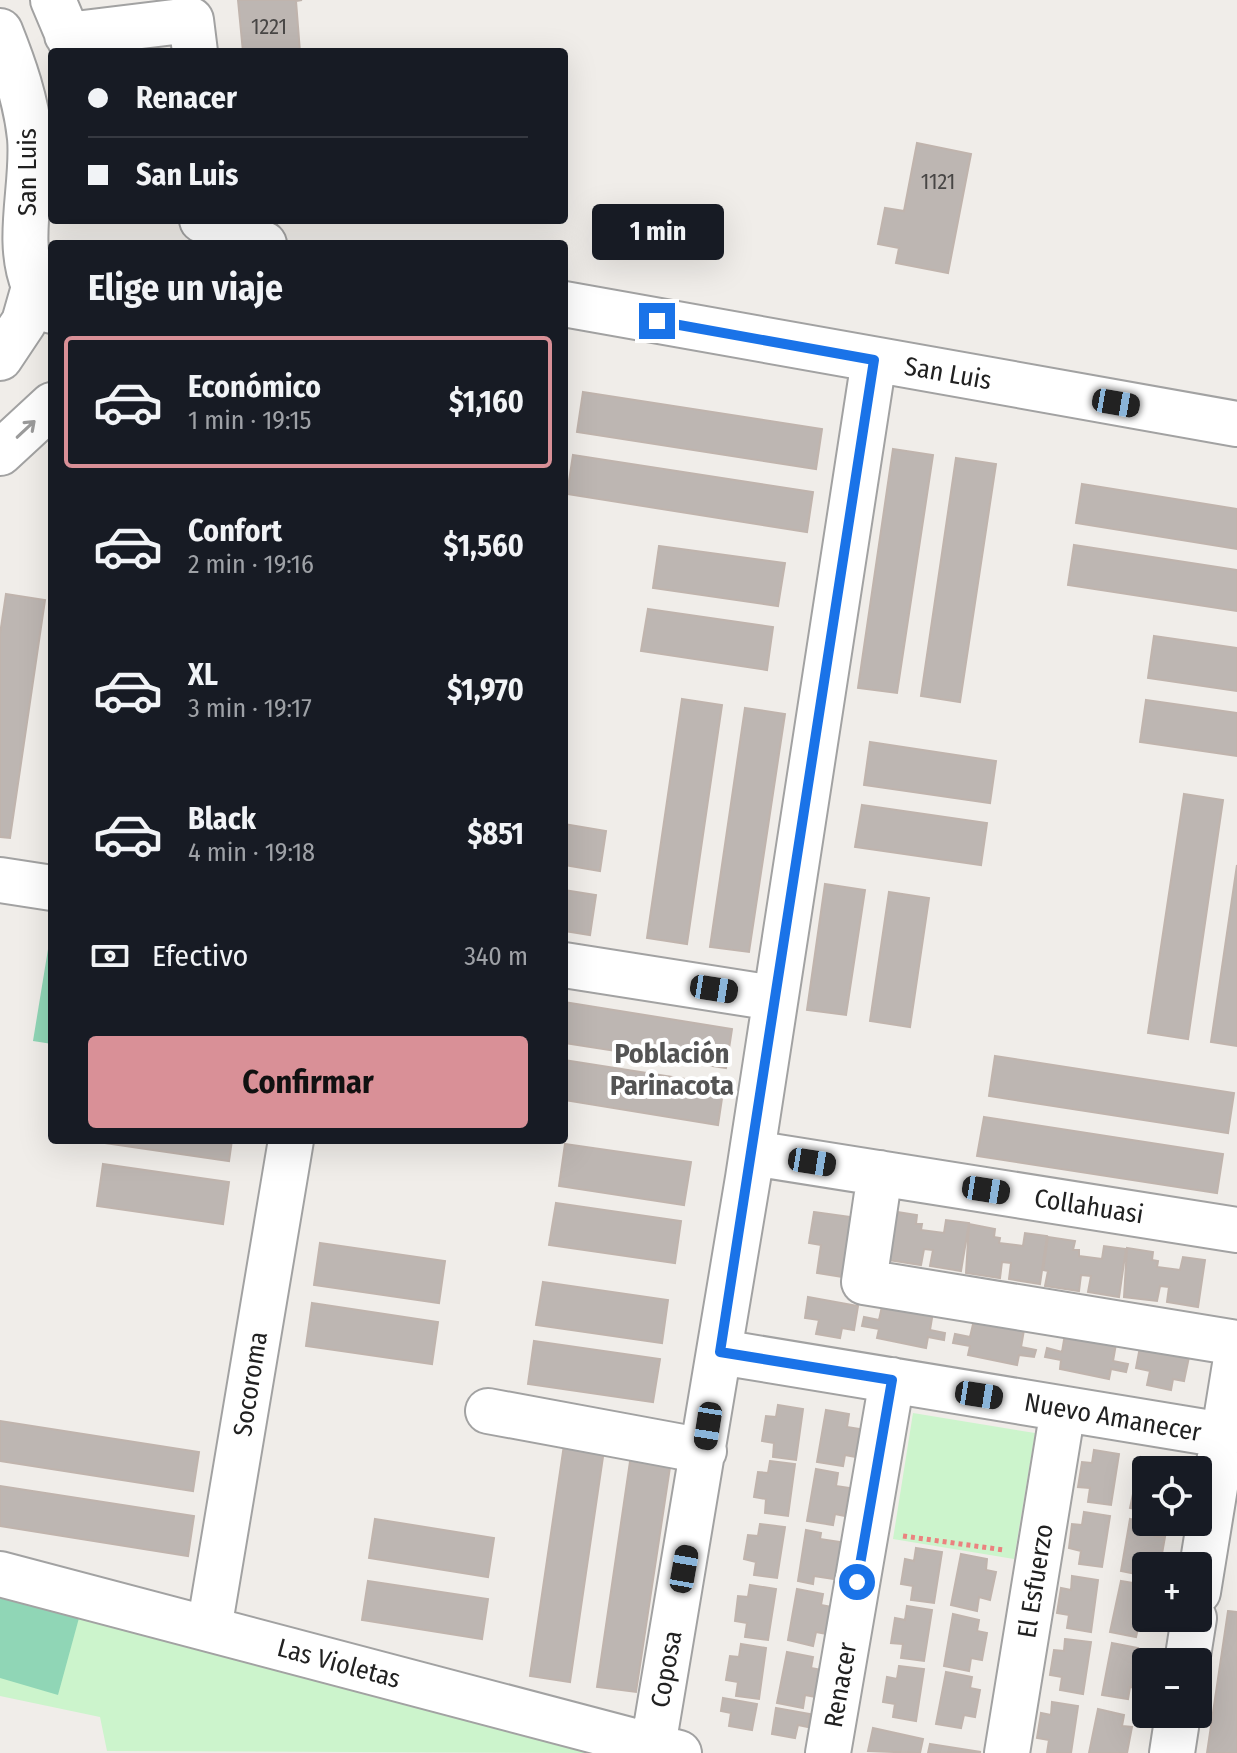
<!DOCTYPE html>
<html lang="es">
<head>
<meta charset="utf-8">
<style>
	:root { --surface:#171b24; --page:#20242c; --text:#f1f3f6; --muted:#9ea1a6; --line:#363941; --accent:#d99097 }
	body { margin:0; font-family:"Fira Sans Condensed",sans-serif; background:var(--page); color:var(--text); height:100vh; display:flex; flex-direction:column; font-size:30px; white-space:nowrap }
	* { box-sizing:border-box; margin:0 }
	p { font-size:26px; color:var(--muted) }
	.icon { flex:none; width:44px; height:44px; fill:none; stroke:currentColor; stroke-width:2; stroke-linecap:round; stroke-linejoin:round }
	.map { position:relative; flex:1; overflow:hidden }
	.sheet { position:absolute; left:48px; top:240px; width:520px; height:904px; display:flex; flex-direction:column; background:var(--surface); border-radius:8px; box-shadow:0 8px 32px #0002 }
	.sheet>* { flex:none }
	.guide { position:absolute; left:48px; top:48px; width:520px; height:176px; border-radius:8px; box-shadow:0 8px 32px #0002; display:grid; align-content:center; height:176px; padding:0 40px; background:var(--surface) }
	.fabs { position:absolute; left:1132px; top:1456px; display:grid; gap:16px }
	.fabs a { display:grid; place-items:center; width:80px; height:80px; border-radius:8px; background:var(--surface); box-shadow:0 8px 32px #0002; font-size:40px }
	.end { position:absolute; width:36px; height:36px; margin:-18px; border:10px solid #1a73e8; background:#fff; box-shadow:0 0 0 4px #fff }
	.from { border-radius:50% }
	.bubble { position:absolute; height:56px; border-radius:8px; background:var(--surface); box-shadow:0 8px 32px #0002; font-size:26px; font-weight:700; line-height:56px; text-align:center }
	.car { position:absolute; width:24px; height:48px; margin:-24px -12px; border-radius:10px; box-shadow:0 0 6px 2px #0007; background:linear-gradient(#222 24%,#8ab4d8 0 40%,#222 0 76%,#8ab4d8 0 86%,#222 0) }
	.guide b { display:flex; align-items:center; gap:28px; height:76px; font-size:30px }
	.guide b+b { border-top:2px solid var(--line) }
	.guide i { width:20px; height:20px; background:var(--text) }
	ul { padding:0; list-style:none }
	li { display:flex; align-items:center; gap:24px; height:132px; margin:0 16px 12px; padding:0 24px; border:4px solid transparent; border-radius:8px }
	li div { flex:1 }
	li b { display:block; font-size:30px }
	li em { font-style:normal; font-weight:700 }
	li.on { border-color:var(--accent) }
	li>.icon { width:72px; height:72px; stroke-width:1.5 }
	h2 { padding:0 40px; font-size:36px; line-height:96px }
	.pay { display:flex; align-items:center; gap:20px; height:88px; padding:0 40px; font-size:30px }
	.pay p { margin-inline-start:auto }
	.button { display:flex; gap:16px; margin-top:auto; padding:16px 40px }
	.button a { flex:1; height:92px; border-radius:8px; background:var(--accent); color:#111; font-size:32px; font-weight:700; line-height:92px; text-align:center }
	.map>svg:first-child { display:block }
</style>
</head>
<body>
<div class="map">
<svg width="1237" height="1753" viewBox="0 0 1237 1753">
	<rect width="100%" height="100%" fill="#f0ede9"/>
	<!-- park -->
	<path fill="#ccf4cc" d="M913 1413 1035 1433 1014 1559 893 1539Z
		M0 1598 589 1753 107 1751 100 1717 0 1696Z"/>
	<!-- pitch -->
	<path fill="#90d6b6" d="M50 937H52V1044L33 1041Z
		M0 1596 79 1618 58 1695 0 1678Z"/>
	<!-- building -->
	<path fill="#bdb6b2" stroke="#c0b4ad" stroke-width="2" d="M238 0H302L296 1 300 52H243Z
		M917 143 971 154 948 273 896 263 899 248 878 244 885 208 904 211Z
		M583 392 822 429 816 469 577 432Z
		M893 449 933 455 897 693 858 688Z
		M573 455 813 492 807 532 567 494Z
		M956 458 996 464 960 702 921 696Z
		M1082 484 1237 509V549L1076 523Z
		M1074 545 1237 570V611L1068 585Z
		M659 546 785 563 778 606 653 588Z
		M6 594 45 600 10 838 0 837V634Z
		M648 609 773 627 767 670 641 651Z
		M1154 636 1237 648V691L1148 678Z
		M682 699 722 705 687 944 647 938Z
		M1146 700 1237 713V756L1140 742Z
		M745 708 785 714 749 952 710 947Z
		M870 742 996 761 990 803 864 785Z
		M1184 794 1223 800 1188 1039 1148 1033Z
		M862 805 987 823 981 865 855 847Z
		M564 824 606 831 600 871 564 865Z
		M1237 865V1046L1211 1042Z
		M825 884 865 890 846 1015 807 1010Z
		M564 890 596 895 590 935 564 931Z
		M889 892 929 898 910 1027 870 1021Z
		M564 1002 732 1029 726 1068 564 1043Z
		M995 1056 1234 1093 1228 1133 989 1096Z
		M564 1060 724 1085 718 1125 564 1100Z
		M984 1117 1223 1154 1217 1193 977 1156Z
		M104 1140H232L229 1161 104 1143Z
		M565 1144 691 1162 684 1205 559 1186Z
		M103 1164 229 1182 223 1224 97 1206Z
		M556 1203 681 1221 675 1263 549 1245Z
		M891 1211 917 1215 916 1224H922L921 1230 944 1233 946 1220 969 1223 961 1271 930 1266 933 1250 924 1249 921 1265 888 1260Z
		M814 1212 851 1217 843 1277 817 1273 821 1245 809 1243Z
		M969 1224 995 1229 994 1237 1000 1238 999 1243 1023 1246 1025 1233 1047 1236 1040 1284 1009 1279 1011 1263 1002 1262 1000 1278 966 1273Z
		M1048 1237 1075 1241 1073 1250H1079V1256L1102 1259 1104 1246 1126 1249 1119 1297 1088 1292 1091 1276 1081 1275 1079 1291 1045 1286 1048 1271 1043 1270Z
		M320 1243 445 1261 439 1303 314 1285Z
		M1127 1248 1153 1252 1152 1260 1158 1261 1157 1267 1180 1270 1183 1257 1205 1260 1198 1307 1167 1302 1169 1287 1160 1286 1157 1301 1124 1297Z
		M543 1282 668 1300 662 1343 536 1325Z
		M808 1297 858 1306 854 1330 842 1328 840 1338 816 1334 819 1320 805 1318Z
		M883 1302 933 1312 930 1330 945 1333 944 1340 928 1337 926 1348 877 1338 879 1329 862 1326 864 1317 879 1320Z
		M312 1303 438 1322 432 1364 306 1346Z
		M974 1320 1024 1330 1021 1347 1036 1350 1034 1357 1019 1355 1017 1365 968 1355 970 1346 953 1343 955 1334 970 1337Z
		M1065 1334 1116 1344 1113 1361 1128 1364 1126 1372 1111 1369 1109 1379 1060 1369 1061 1360 1045 1357 1047 1348 1062 1352Z
		M534 1341 660 1359 653 1402 528 1384Z
		M1140 1347 1189 1357 1184 1381 1173 1379 1171 1390 1147 1385 1150 1371 1136 1368Z
		M778 1405 803 1409 796 1460 773 1457 774 1443 762 1441 766 1416 776 1417Z
		M826 1410 849 1414 847 1427 860 1429 856 1457 845 1455 843 1466 817 1462Z
		M0 1421 199 1452 193 1491 0 1461Z
		M565 1438 605 1443 570 1682 530 1676Z
		M632 1448 672 1454 636 1692 597 1687Z
		M1094 1450 1119 1454 1111 1505 1088 1502 1090 1488 1078 1487 1082 1462 1092 1463Z
		M1141 1457 1167 1461 1165 1470H1146V1511L1130 1508Z
		M770 1461 795 1464 788 1516 765 1513 766 1499 754 1497 758 1472 768 1473Z
		M816 1469 838 1473 836 1486 850 1488 845 1516 835 1514 833 1525 807 1521Z
		M0 1486 194 1516 188 1556 0 1526Z
		M1084 1512 1110 1516 1102 1567 1079 1564 1081 1551 1069 1548 1072 1524 1082 1525Z
		M375 1519 494 1538 488 1577 369 1558Z
		M1130 1519 1157 1524 1155 1536 1165 1537 1160 1565 1149 1563 1146 1576 1121 1571Z
		M760 1524 785 1527 777 1578 754 1575 756 1562 744 1559 748 1535 758 1536Z
		M806 1530 821 1533 820 1539 847 1543 841 1580 814 1576 813 1584 798 1581Z
		M916 1548 942 1552 934 1603 911 1600 913 1586 901 1584 905 1559 914 1561Z
		M961 1554 987 1559 986 1570 996 1572 990 1600 979 1597 977 1611 951 1605Z
		M1072 1576 1098 1580 1091 1632 1067 1628 1069 1615 1057 1613 1061 1588 1071 1590Z
		M368 1581 488 1599 482 1639 362 1620Z
		M1121 1581 1146 1585V1618H1151L1149 1625 1139 1624 1136 1637 1110 1632Z
		M750 1585 776 1589 768 1640 745 1637 747 1623 735 1621 738 1596 748 1597Z
		M797 1589 823 1594 821 1605 832 1607 827 1634 816 1632 813 1646 788 1640Z
		M907 1606 932 1610 924 1661 901 1658 903 1644 891 1643 895 1618 905 1620Z
		M1228 1611 1237 1612V1753H1207Z
		M953 1614 979 1620 977 1631 987 1633 982 1660 971 1658 969 1671 944 1666Z
		M1065 1639 1091 1642 1083 1694 1060 1690 1062 1677 1050 1675 1054 1650 1064 1651Z
		M1112 1643 1138 1648 1136 1659 1146 1661 1141 1689 1130 1687 1128 1699 1102 1695Z
		M741 1644 766 1648 759 1699 736 1696 738 1682 726 1680 730 1656 739 1657Z
		M787 1652 813 1657 811 1668 822 1670 816 1697 805 1695 803 1708 777 1703Z
		M899 1666 924 1669 916 1721 893 1717 895 1704 883 1702 887 1677 897 1679Z
		M946 1672 972 1677 970 1688 980 1690 975 1717 964 1715 961 1728 936 1724Z
		M723 1698 757 1704 752 1730 729 1726 731 1713 721 1711Z
		M1052 1702 1078 1706 1071 1753H1047L1049 1740 1037 1738 1041 1713 1051 1715Z
		M776 1708 810 1714 808 1727 798 1725 795 1738 772 1734Z
		M1098 1709 1124 1715 1122 1726 1132 1727 1127 1753H1089Z
		M873 1728 923 1739 920 1753 868 1751Z
		M930 1744 981 1752 928 1753Z"/>
	<g fill="none" stroke-linecap="round" stroke-linejoin="round">
		<defs>
			<path id="minor" d="M53 0 75 52
				M0 31C14 66 26 100 30 138 34 185 15 241 34 286 38 294 46 303 52 311
				M67 35 191 20 195 52
				M202 220 264 244
				M564 304 1237 424
				M0 358 24 322 34 287
				M0 453 52 405
				M0 880 52 888
				M564 965 774 998
				M752 1153 1237 1230
				M880 1173 864 1282 1237 1343
				M720 1352 1223 1435
				M488 1411 704 1451
				M0 1574 679 1753
				M1198 1592 1237 1352
				M209 1629 291 1140
				M1187 1662 1194 1618
				M653 1746 748 1178 874 360
				M828 1753 892 1380
				M1007 1753 1063 1409
				M1172 1753 1178 1714"/>
		</defs>
		<!-- minor casing -->
		<use href="#minor" stroke="#a2a2a2" stroke-width="48"/>
		<!-- path -->
		<path stroke="#eb827f" stroke-width="5" stroke-dasharray="4 4" stroke-linecap="butt" d="M903 1536 1004 1550"/>
		<!-- minor -->
		<use href="#minor" stroke="#fff" stroke-width="44"/>
	</g>
	<!-- one-way arrows -->
	<defs><path id="oneway-shaft" d="M-6 0H5M1.5-3L5.5 0L1.5 3" fill="none" stroke-width="1.6" stroke-linecap="round" stroke-linejoin="round" transform="scale(2)"/></defs>
	<use stroke="#9b9b9b" href="#oneway-shaft" transform="translate(26 429) rotate(-43)"/>
	<g fill="none" stroke-linecap="round" stroke-linejoin="round">
		<!-- route -->
		<path stroke="#1a73e8" stroke-width="10" d="M657 321 874 360 720 1352 892 1380 857 1582"/>
	</g>
	<g text-anchor="middle" stroke-width="8" stroke-linejoin="round" paint-order="stroke">
		<!-- number labels -->
		<g font-size="22" fill="#484645">
			<text x="269" y="34">1221</text>
			<text x="938" y="189">1121</text>
		</g>
		<!-- street labels -->
		<g font-size="26" fill="#212121" stroke="#fff">
			<text transform="translate(27 172) rotate(-90)" y="9">San Luis</text>
			<text transform="translate(948 373) rotate(10)" y="9">San Luis</text>
			<text transform="translate(1089 1206) rotate(9)" y="9">Collahuasi</text>
			<text transform="translate(250 1384) rotate(-81)" y="9">Socoroma</text>
			<text transform="translate(1113 1417) rotate(10)" y="9">Nuevo Amanecer</text>
			<text transform="translate(1035 1581) rotate(-81)" y="9">El Esfuerzo</text>
			<text transform="translate(339 1663) rotate(15)" y="9">Las Violetas</text>
			<text transform="translate(666 1669) rotate(-80)" y="9">Coposa</text>
			<text transform="translate(840 1685) rotate(-80)" y="9">Renacer</text>
		</g>
		<!-- neighbourhood labels -->
		<g font-size="28" font-weight="bold" fill="#545454" stroke="#fff">
			<text x="672" y="1063">Población<tspan x="672" dy="32">Parinacota</tspan></text>
		</g>
	</g>
</svg>
<div class="fabs">
<a><svg class="icon" aria-label="locate" viewBox="0 0 24 24"><circle cx="12" cy="12" r="6"/><path d="M12 2v4M12 18v4M2 12h4M18 12h4"/></svg></a>
<a>+</a>
<a>−</a>
</div>
<i class="end from" style="left:857px;top:1582px"></i>
<i class="end" style="left:657px;top:321px"></i>
<div class="bubble" style="left:592px;top:204px;width:132px">1 min</div>
<i class="car" style="left:1116px;top:403px;rotate:100deg"></i>
<i class="car" style="left:714px;top:989px;rotate:99deg"></i>
<i class="car" style="left:812px;top:1162px;rotate:99deg"></i>
<i class="car" style="left:986px;top:1190px;rotate:99deg"></i>
<i class="car" style="left:979px;top:1395px;rotate:99deg"></i>
<i class="car" style="left:708px;top:1426px;rotate:189deg"></i>
<i class="car" style="left:684px;top:1569px;rotate:10deg"></i>
<div class="guide">
<b><i class="from"></i>Renacer</b>
<b><i></i>San Luis</b>
</div>
<section class="sheet">
<h2>Elige un viaje</h2>
<ul>
<li class="on"><svg class="icon" aria-label="car" viewBox="0 0 24 24"><path d="M5 17H2v-5l4-1 3-4h7l3 4 3 1v5h-3M9 17h6M6 11h13"/><circle cx="7" cy="17" r="2"/><circle cx="17" cy="17" r="2"/></svg><div><b>Económico</b><p>1 min · 19:15</p></div><em>$1,160</em></li>
<li><svg class="icon" aria-label="car" viewBox="0 0 24 24"><path d="M5 17H2v-5l4-1 3-4h7l3 4 3 1v5h-3M9 17h6M6 11h13"/><circle cx="7" cy="17" r="2"/><circle cx="17" cy="17" r="2"/></svg><div><b>Confort</b><p>2 min · 19:16</p></div><em>$1,560</em></li>
<li><svg class="icon" aria-label="car" viewBox="0 0 24 24"><path d="M5 17H2v-5l4-1 3-4h7l3 4 3 1v5h-3M9 17h6M6 11h13"/><circle cx="7" cy="17" r="2"/><circle cx="17" cy="17" r="2"/></svg><div><b>XL</b><p>3 min · 19:17</p></div><em>$1,970</em></li>
<li><svg class="icon" aria-label="car" viewBox="0 0 24 24"><path d="M5 17H2v-5l4-1 3-4h7l3 4 3 1v5h-3M9 17h6M6 11h13"/><circle cx="7" cy="17" r="2"/><circle cx="17" cy="17" r="2"/></svg><div><b>Black</b><p>4 min · 19:18</p></div><em>$851</em></li>
</ul>
<div class="pay"><svg class="icon" aria-label="cash" viewBox="0 0 24 24"><path d="M3 7h18v10H3z"/><circle cx="12" cy="12" r="2"/></svg>Efectivo<p>340 m</p></div>
<div class="button"><a>Confirmar</a></div>
</section>
</div>
</body>
</html>
